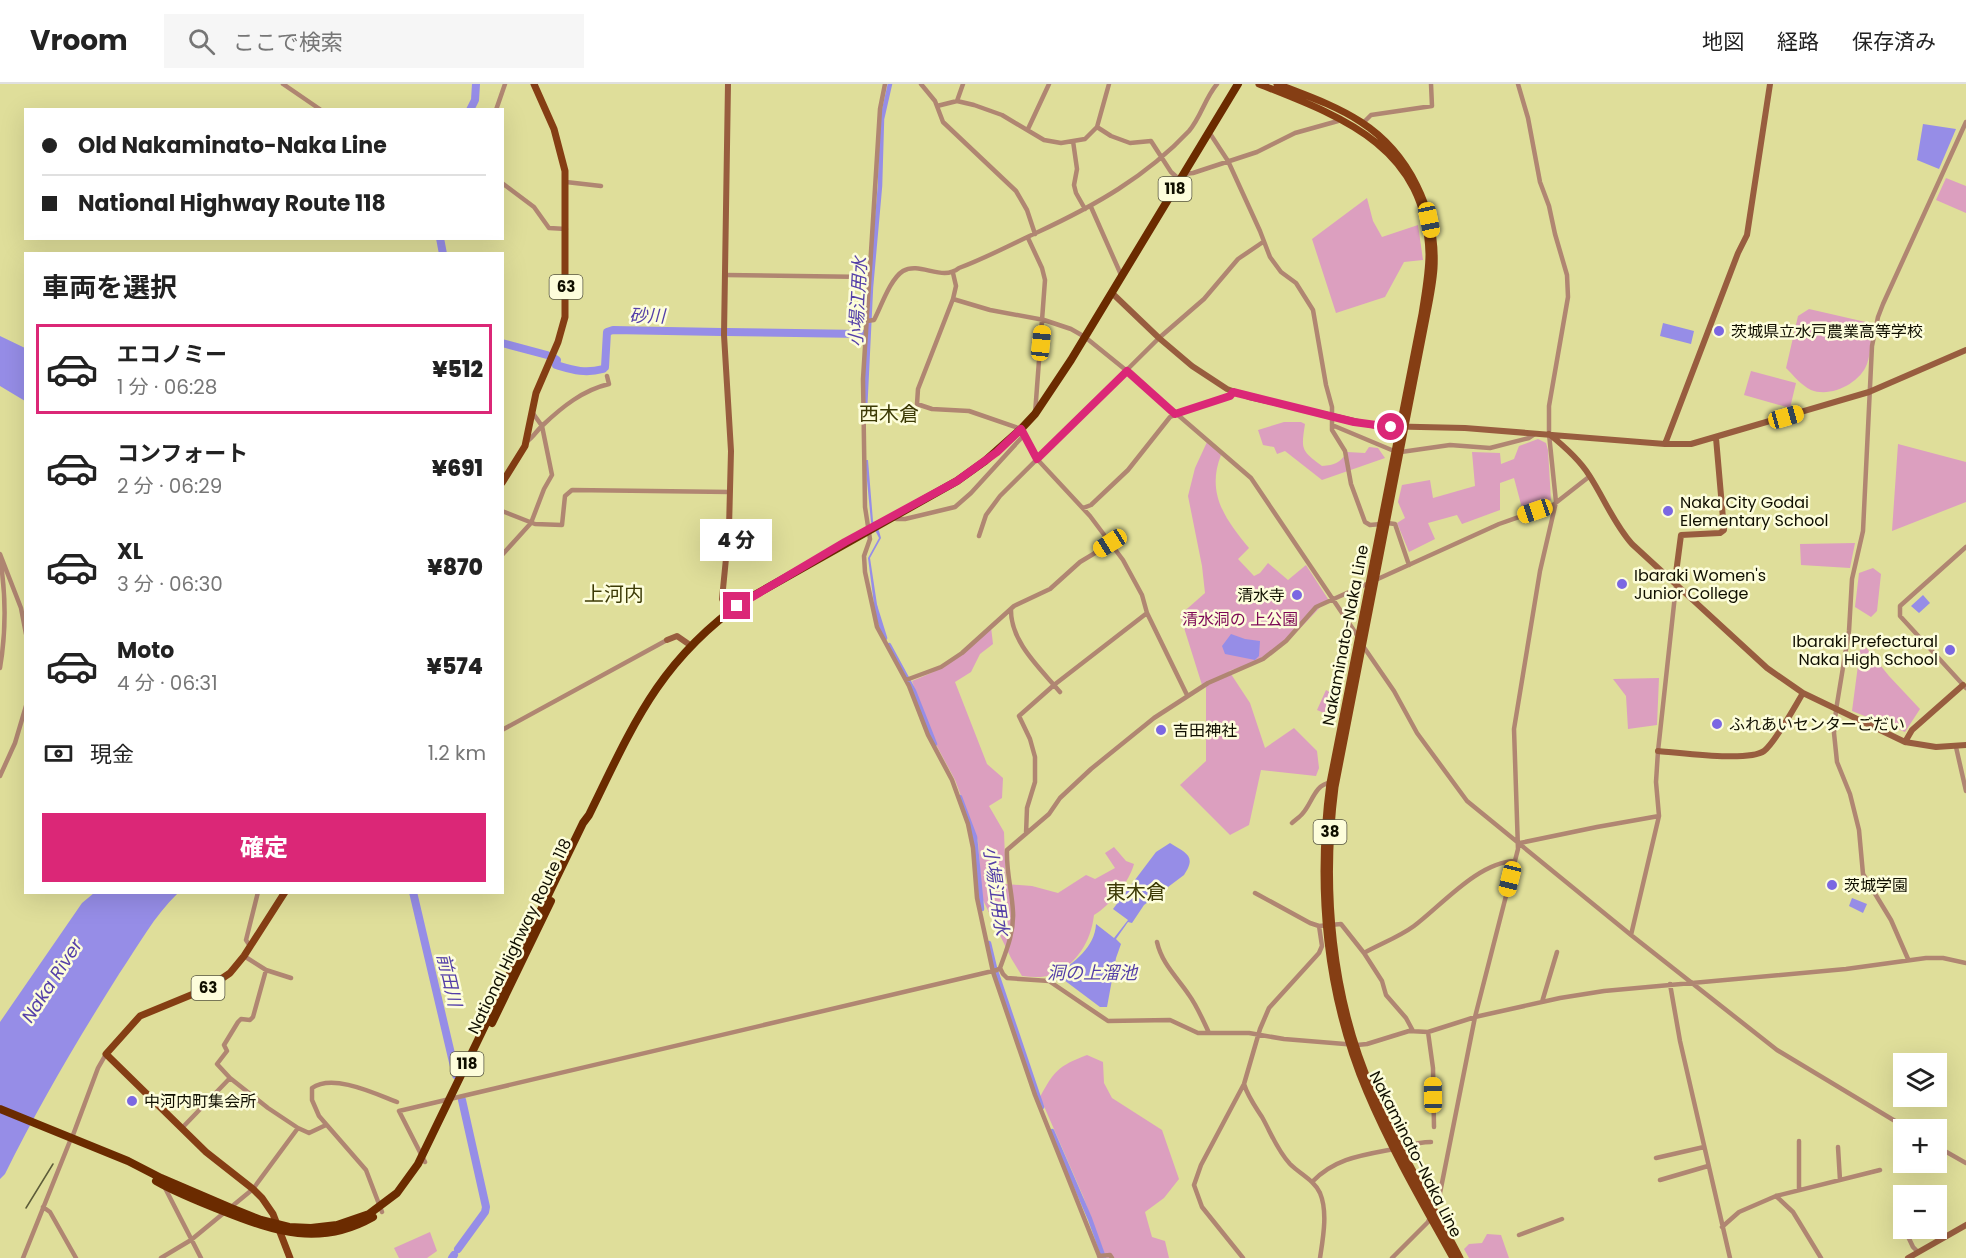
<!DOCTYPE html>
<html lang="ja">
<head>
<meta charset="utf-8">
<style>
	:root { --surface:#fff; --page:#f6f6f6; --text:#222; --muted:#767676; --line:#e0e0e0; --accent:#db2777 }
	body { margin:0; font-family:Poppins,"Noto Sans JP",sans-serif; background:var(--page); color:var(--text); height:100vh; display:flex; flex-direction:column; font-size:22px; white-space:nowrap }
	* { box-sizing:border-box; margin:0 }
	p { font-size:20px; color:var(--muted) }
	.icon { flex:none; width:33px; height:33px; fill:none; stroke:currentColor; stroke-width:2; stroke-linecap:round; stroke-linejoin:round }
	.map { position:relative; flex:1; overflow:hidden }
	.sheet { position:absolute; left:24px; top:168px; width:480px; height:642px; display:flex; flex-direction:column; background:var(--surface); border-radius:0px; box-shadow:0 6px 24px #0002 }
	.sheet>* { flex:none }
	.guide { position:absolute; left:24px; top:24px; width:480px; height:132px; border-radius:0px; box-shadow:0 6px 24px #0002; display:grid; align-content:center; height:132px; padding:0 18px; background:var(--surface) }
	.controls { position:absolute; left:1893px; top:969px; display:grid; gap:12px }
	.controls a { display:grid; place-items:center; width:54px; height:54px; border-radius:0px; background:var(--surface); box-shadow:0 6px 24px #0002; font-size:30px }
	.end { position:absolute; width:27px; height:27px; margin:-14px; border:8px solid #db2777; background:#fff; box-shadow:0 0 0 3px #fff }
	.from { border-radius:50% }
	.bubble { position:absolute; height:42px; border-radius:0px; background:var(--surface); box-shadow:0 6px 24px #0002; font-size:20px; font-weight:800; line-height:42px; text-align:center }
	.car { position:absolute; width:18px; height:36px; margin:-18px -9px; border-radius:8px; box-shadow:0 0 4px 2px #0007; background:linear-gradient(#f5c518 24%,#345 0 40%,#f5c518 0 76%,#345 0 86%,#f5c518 0) }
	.guide b { display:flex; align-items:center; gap:21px; height:57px; font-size:22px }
	.guide b+b { border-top:2px solid var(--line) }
	.guide i { width:15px; height:15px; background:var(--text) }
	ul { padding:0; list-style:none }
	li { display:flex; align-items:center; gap:18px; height:90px; margin:0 12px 9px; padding:0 6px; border:3px solid transparent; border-radius:0px }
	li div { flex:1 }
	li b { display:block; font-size:22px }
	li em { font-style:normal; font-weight:800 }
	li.on { border-color:var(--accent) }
	li>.icon { width:54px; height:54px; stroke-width:1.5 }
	h2 { padding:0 18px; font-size:27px; line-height:72px }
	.pay { display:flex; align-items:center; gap:15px; height:66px; padding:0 18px; font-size:22px }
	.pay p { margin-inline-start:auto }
	.primary-button { display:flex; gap:12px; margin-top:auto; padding:12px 18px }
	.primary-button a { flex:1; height:69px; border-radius:0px; background:var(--accent); color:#fff; font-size:24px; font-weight:800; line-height:69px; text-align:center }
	header { display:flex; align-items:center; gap:36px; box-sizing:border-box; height:84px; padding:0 30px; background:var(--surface); border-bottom:2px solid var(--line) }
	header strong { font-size:28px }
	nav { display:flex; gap:33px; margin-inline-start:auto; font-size:21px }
	.search { width:420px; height:54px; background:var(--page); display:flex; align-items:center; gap:15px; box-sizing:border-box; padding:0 21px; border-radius:0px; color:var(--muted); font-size:22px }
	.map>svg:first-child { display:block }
</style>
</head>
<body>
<header>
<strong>Vroom</strong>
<div class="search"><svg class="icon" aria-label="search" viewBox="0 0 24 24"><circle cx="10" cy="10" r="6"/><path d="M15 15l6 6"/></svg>ここで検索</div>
<nav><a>地図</a><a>経路</a><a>保存済み</a></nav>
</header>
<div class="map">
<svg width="1966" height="1174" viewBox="0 0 1966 1174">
	<rect width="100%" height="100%" fill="#dfde9a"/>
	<!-- green -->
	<path fill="#dc9fbf" d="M1946 94 1966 102V129L1936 116Z
		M1367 114 1373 137 1382 153 1418 141 1423 176 1404 178 1385 213 1336 229 1312 155Z
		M1809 225 1870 239 1872 242C1871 254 1871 269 1867 280 1860 299 1831 314 1811 306 1801 301 1794 292 1786 284L1798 232Z
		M1751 287 1796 299 1790 324 1744 311Z
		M1284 338H1301L1305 340C1301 366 1301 366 1322 382 1335 381 1340 379 1347 368L1365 369 1369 363 1378 364 1385 374 1322 396 1285 367 1277 370 1274 363 1263 361 1258 346Z
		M1538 355 1546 359 1548 366 1551 416 1522 424 1514 394 1500 399V426L1462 440 1457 431 1428 439 1435 455 1409 468 1397 439 1405 434 1398 418 1402 401 1430 396 1433 414 1475 402 1472 368 1500 369 1501 380 1514 375 1519 362Z
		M1207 358 1221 371C1206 409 1225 435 1249 464L1238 475 1254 492 1260 489 1268 479 1288 496 1306 481 1328 515 1290 555 1255 578 1229 587 1250 619 1265 664 1294 644 1317 667 1319 684 1316 692 1261 686 1249 741 1230 751 1180 701 1206 677V599L1202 601 1180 531 1205 509 1202 482 1188 412 1195 384Z
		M1898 360 1966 378V418L1892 447Z
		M1855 459 1850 484 1801 481 1800 460Z
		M1873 484 1881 490 1877 527 1871 533 1855 523 1859 489Z
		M991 543 993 560 980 570 971 588 955 598 987 680 1003 694 1002 714 989 722 1004 748 1006 800 1032 802 1058 809 1086 791 1095 795 1115 784 1105 769 1114 763 1126 777 1134 780C1129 798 1111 821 1094 831 1091 857 1077 881 1051 891 1042 894 1032 893 1022 892L1011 874 982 814 978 757 955 696 933 655 912 597C950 582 963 572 991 543Z
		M1864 561 1889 592 1920 625 1905 648 1852 627 1860 566Z
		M1659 594 1657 641 1628 645 1626 612 1613 595Z
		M1326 606 1341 614 1338 623H1334L1332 627 1326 625 1324 629 1317 626Z
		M1087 971 1103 978 1104 999 1112 1014 1162 1046 1179 1095 1164 1114 1145 1128 1152 1153 1165 1157 1169 1174H1106L1083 1112 1040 1013C1054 987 1058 982 1087 971Z
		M430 1148 437 1167 427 1174H399L394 1164Z
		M1487 1150 1501 1151 1509 1174H1469L1464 1165 1469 1160 1482 1159Z"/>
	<!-- water -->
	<path fill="#968de7" d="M1923 40 1956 45 1939 85 1917 76Z
		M1663 239 1694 247 1691 260 1660 252Z
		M0 252 25 264V317L0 302Z
		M865 376H868L873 437 879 447 881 454 870 474 878 527 875 528 868 474 879 454 871 438Z
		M1923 511 1930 519 1919 529 1911 522Z
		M1231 550 1245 555 1260 557 1259 572 1255 576 1225 570 1222 562Z
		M1170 759C1186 769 1197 772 1184 791L1144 821 1132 839 1128 838 1116 855 1121 860 1116 874 1107 923H1100L1056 890C1074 879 1095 863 1096 840L1114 854 1128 836 1113 825 1156 768Z
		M94 809H178C154 832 138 862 119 890 78 955 39 1021 5 1090L0 1095V938L82 819Z
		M1852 814 1867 820 1863 829 1849 822Z"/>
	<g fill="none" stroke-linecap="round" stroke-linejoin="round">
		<!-- canal -->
		<path stroke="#968de7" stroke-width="4.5" d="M865 326 871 203 880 102 882 35 890 0
			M875 522 885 554
			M889 561 914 607 935 660
			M960 713 975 753 982 825
			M989 859 995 884 1042 1023
			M1052 1047 1090 1135 1104 1174"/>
		<!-- river -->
		<path stroke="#968de7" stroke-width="8" d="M470 26 475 16 476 0
			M440 154 443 170
			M727 248 862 250
			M502 259 547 271
			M554 274 557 276 556 281C573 286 585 290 603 285
			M605 283 607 248 613 246 721 248
			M413 808 456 991
			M458 1165 485 1128 486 1123 462 1016
			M452 1174 454 1171"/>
		<!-- street -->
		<path stroke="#b08672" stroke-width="4.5" d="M283 0 321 26
			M885 0 880 25 863 295 865 423 870 455 864 472 865 488 877 543 909 602 928 651 952 696 968 740 973 764 977 814 993 888 1035 1011 1100 1174
			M921 0 935 17 943 38 1016 107 1027 126 1035 150
			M957 17 963 0
			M937 22 957 17 974 21 1002 31 1044 56 1061 59 1085 55 1097 43 1109 0
			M496 26 505 0
			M1363 39 1371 31 1432 22 1431 0
			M1097 43 1111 52 1130 59 1151 57 1171 88 1180 96
			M1028 45 1049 0
			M1209 48 1228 77 1260 147 1270 173 1281 188 1296 199 1313 226 1326 301 1332 323V346L1345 367 1351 400 1365 438 1370 441 1381 440
			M1073 57 1077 85 1074 101 1076 109 1085 125
			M1184 90 1193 89 1257 68 1295 49 1338 37 1341 35
			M566 98 601 102
			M502 99 534 123 549 144 566 145
			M1091 123 1122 193
			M1028 154 1042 184 1045 196 1035 330
			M953 189 956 202 953 215 918 305 917 320 932 325 969 327 1021 345 1037 375 1090 432 1123 476 1142 511 1147 529 1187 611
			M725 191 868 193
			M953 215 990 226 1044 236 1071 245 1085 253 1127 287 1251 394 1359 554
			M867 237 874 236C881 223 890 195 903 187 920 177 942 198 959 184 986 174 1012 160 1038 148 1094 122 1146 93 1189 47 1201 33 1205 14 1217 0
			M1332 341 1394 367
			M526 358C533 354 537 346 543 341 562 323 583 306 609 300L607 292
			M1401 368 1450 361 1490 364 1529 354 1535 350
			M1083 424 1091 421 1128 386 1170 333 1230 312 1233 308
			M502 427 535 440 562 441 565 412 572 406 730 408
			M891 433 896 435H905L955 423 971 409 1024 351
			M1387 439 1395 440 1409 481
			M979 452 986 431 1000 412 1159 254 1204 215 1238 175 1263 158
			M1966 463 1900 522V532L1966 604
			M0 470 21 524 26 550
			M502 471 531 439 544 405 552 391 542 342 532 328
			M0 474C6 510 6 548 0 584
			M1011 525C1010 558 1041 585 1060 608
			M1363 562 1394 607 1417 649 1467 717 1631 851 1777 966 1910 1046
			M906 596 941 583 962 569 1014 522 1050 505 1080 478 1110 460
			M502 646 667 556
			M1956 663 1966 707
			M0 692 15 659 26 622
			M1292 739C1295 736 1300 733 1303 729 1312 719 1315 700 1330 699
			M1026 750 1027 724 1035 698V673L1030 655 1019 632 1054 601 1147 529
			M1520 759 1597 743 1659 732
			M1255 809 1310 839 1319 842 1341 840 1364 869 1382 897 1386 911 1406 934 1413 947
			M1631 851 1659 732 1656 698 1658 667 1676 502
			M1157 858C1162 880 1177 893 1189 911 1197 922 1203 936 1209 949
			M250 862 246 856 258 808
			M1364 869C1380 860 1399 853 1414 842 1441 822 1478 778 1515 777
			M244 872 266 886 291 894
			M1908 875 1891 836 1863 790 1859 746 1850 710 1837 678 1834 649 1836 626 1849 547 1852 495 1863 447 1872 262 1878 233 1883 220 1966 38
			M1000 884 1003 890 1007 894 1049 897 1108 937 1170 936 1198 949H1249L1284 955 1357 961 1367 960 1409 947 1428 948 1475 933 1560 914 1604 907 1846 885 1926 874H1943L1966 879
			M1670 900 1680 957 1730 1174
			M1542 918 1557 868
			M1428 948 1433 984 1434 1043
			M230 994 268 1024 298 1044
			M1244 1000C1248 1013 1255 1022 1262 1033 1271 1049 1277 1066 1290 1080 1300 1090 1314 1096 1320 1109 1328 1128 1323 1154 1320 1174
			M182 1044 230 994 217 980 227 967 224 961 238 938 241 935 250 936 253 933 266 886
			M73 1051 98 984 106 970
			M1936 1062 1966 1079
			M1838 1063 1840 1096
			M1656 1074 1704 1063
			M425 1078 399 1027 997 886 1000 884C1007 865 1014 848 1013 828 1012 807 1006 787 1007 766L1049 730 1060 714 1091 685 1154 634 1208 599 1263 575 1286 557 1316 523 1499 440 1553 421 1590 392
			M1660 1096 1708 1082
			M1312 1098C1335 1074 1363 1071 1394 1065 1406 1062 1418 1058 1431 1058
			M164 1102 201 1174
			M1799 1106V1057
			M1776 1112 1793 1128 1821 1174
			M43 1123 50 1128 76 1174
			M382 1128 366 1086 319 1032 312 1016V1004C333 989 376 1010 397 1018
			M1898 1134 1904 1144
			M1722 1143 1739 1128 1776 1112 1880 1086
			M1904 1144 1913 1163 1918 1168
			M1519 1151 1562 1135
			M1099 1172 1110 1171 1112 1174
			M23 1174 70 1057
			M161 1174 191 1156 253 1105 298 1044 309 1049 326 1041
			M1243 1174 1202 1123 1194 1101 1201 1081 1244 1000 1260 945 1269 924 1319 869 1322 862 1319 842
			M1392 1174 1428 1138 1439 1114 1475 933 1518 765 1514 645 1540 487 1556 418 1549 350V322L1568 213 1567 191 1555 150 1549 122 1540 98 1528 34 1518 0"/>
		<!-- secondary -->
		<path stroke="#985d3f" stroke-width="6" d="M728 0 724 251 731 367 729 444 722 515 729 528
			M1112 209 1159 254 1192 282 1227 305 1249 313 1376 342 1465 344 1665 360H1691L1869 308 1966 266
			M1549 350C1564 362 1579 375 1589 391 1604 414 1614 440 1632 460L1767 584 1803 609 1905 658 1936 663 1966 661
			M1665 360 1738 169 1747 151 1770 0
			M1673 498 1676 489 1681 451 1720 449 1724 446 1716 354
			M667 556 677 552 690 561
			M1905 658 1912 646 1963 601
			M1658 667C1680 669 1749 678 1764 667 1775 659 1795 622 1803 609
			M1908 1174 1966 1141"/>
		<!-- primary -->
		<path stroke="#853e14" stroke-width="7" d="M1259 0C1343 33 1426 63 1429 170 1429 190 1425 210 1422 230L1330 699C1316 804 1326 911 1367 1008 1391 1065 1423 1120 1453 1174
			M1277 0C1305 11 1335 21 1361 38 1409 69 1437 127 1434 184 1433 199 1430 214 1427 229L1335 703C1322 804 1331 913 1373 1008 1398 1065 1431 1118 1460 1174
			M502 399 525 362 536 309 558 258 565 233V87L554 45 534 0
			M285 808 244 872 230 889 208 904 140 932 106 970 206 1068 253 1105 262 1114 273 1130 290 1174"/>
		<!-- highway -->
		<path stroke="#6b2b00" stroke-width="8" d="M492 939 551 817
			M0 1025 128 1077 161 1094 231 1124 261 1136 289 1143 311 1144 337 1141 369 1130 397 1109 418 1080 583 739 589 731C633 641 659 577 744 517L957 397 985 377 1021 345 1035 330 1071 276 1238 0
			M156 1097C177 1109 200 1118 223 1127 276 1148 320 1163 373 1133"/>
		<!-- tram -->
		<path stroke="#5d5c39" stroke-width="1.5" d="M26 1124 53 1080"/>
	</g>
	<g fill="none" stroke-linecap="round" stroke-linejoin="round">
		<!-- route -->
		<path stroke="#db2777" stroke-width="8" d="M737 522 845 458 957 397 997 368 1021 345 1037 375 1127 287 1175 330 1230 312 1233 308 1354 338 1391 343"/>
	</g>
	<!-- markers -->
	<g fill="#7b67e2" stroke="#fdfddb" stroke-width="2">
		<circle cx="1719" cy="247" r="6"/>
		<circle cx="1668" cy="427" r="6"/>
		<circle cx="1622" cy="500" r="6"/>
		<circle cx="1297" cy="511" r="6"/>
		<circle cx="1950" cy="566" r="6"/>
		<circle cx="1717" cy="640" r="6"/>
		<circle cx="1161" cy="646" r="6"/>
		<circle cx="1832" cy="801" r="6"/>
		<circle cx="132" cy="1017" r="6"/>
	</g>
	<g text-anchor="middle" stroke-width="5" stroke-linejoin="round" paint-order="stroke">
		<!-- shield labels -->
		<g fill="#fdfddb" stroke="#575642" stroke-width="1.5">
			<rect x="1158.5" y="93" width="33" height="24" rx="4.5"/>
			<rect x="549.5" y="191" width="33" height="24" rx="4.5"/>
			<rect x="1313.5" y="736" width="33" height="24" rx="4.5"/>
			<rect x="191.5" y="892" width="33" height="24" rx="4.5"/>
			<rect x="450.5" y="968" width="33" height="24" rx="4.5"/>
		</g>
		<g font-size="15" font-weight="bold" fill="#100f00">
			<text x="1175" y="110">118</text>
			<text x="566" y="208">63</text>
			<text x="1330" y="753">38</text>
			<text x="208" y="909">63</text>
			<text x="467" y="985">118</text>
		</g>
		<!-- poi labels -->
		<g font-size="16" fill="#100f00" stroke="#fdfddb" text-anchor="start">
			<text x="1731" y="253">茨城県立水戸農業高等学校</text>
			<text x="1680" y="424">Naka City Godai<tspan x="1680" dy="18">Elementary School</tspan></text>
			<text x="1634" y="497">Ibaraki Women's<tspan x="1634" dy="18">Junior College</tspan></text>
			<text x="1285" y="517" text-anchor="end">清水寺</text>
			<text x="1938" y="563" text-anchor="end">Ibaraki Prefectural<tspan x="1938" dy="18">Naka High School</tspan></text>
			<text x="1729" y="646">ふれあいセンターごだい</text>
			<text x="1173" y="652">吉田神社</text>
			<text x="1844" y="807">茨城学園</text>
			<text x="144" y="1023">中河内町集会所</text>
		</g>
		<!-- park labels -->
		<g font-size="16" fill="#7d0756" stroke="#fdfddb">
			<text x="1240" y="541">清水洞の 上公園</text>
		</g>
		<!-- street labels -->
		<g font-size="16" fill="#100f00" stroke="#fdfddb">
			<text transform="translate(1345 551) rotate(-79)" y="6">Nakaminato-Naka Line</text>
			<text transform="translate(519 852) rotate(-64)" y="6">National Highway Route 118</text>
			<text transform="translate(1416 1070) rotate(63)" y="6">Nakaminato-Naka Line</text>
		</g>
		<!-- water labels -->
		<g font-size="18" font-style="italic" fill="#543fa8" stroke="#fdfddb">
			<text transform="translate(858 218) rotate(-87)" y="6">小場江用水</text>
			<text transform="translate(647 232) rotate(1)" y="6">砂川</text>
			<text transform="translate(996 807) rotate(82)" y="6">小場江用水</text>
			<text x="1092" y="895">洞の上溜池</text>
			<text transform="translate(449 896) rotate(77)" y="6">前田川</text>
			<text transform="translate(52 897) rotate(-57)" y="6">Naka River</text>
		</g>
		<!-- quarter labels -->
		<g font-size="20" fill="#3c3a05" stroke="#fdfddb">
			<text x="889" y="337">西木倉</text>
			<text x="614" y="517">上河内</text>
			<text x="1136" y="815">東木倉</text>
		</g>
	</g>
</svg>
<div class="controls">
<a><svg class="icon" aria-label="layers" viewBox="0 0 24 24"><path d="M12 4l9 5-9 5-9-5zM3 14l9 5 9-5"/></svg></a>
<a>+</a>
<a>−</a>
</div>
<i class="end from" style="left:1391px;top:343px"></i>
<i class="end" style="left:737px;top:522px"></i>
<div class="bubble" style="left:700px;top:435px;width:72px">4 分</div>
<i class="car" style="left:1429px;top:136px;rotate:168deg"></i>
<i class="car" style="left:1041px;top:259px;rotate:6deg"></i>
<i class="car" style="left:1786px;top:333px;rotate:74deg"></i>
<i class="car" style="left:1535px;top:427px;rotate:251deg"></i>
<i class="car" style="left:1110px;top:459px;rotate:238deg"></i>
<i class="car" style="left:1510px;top:795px;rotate:194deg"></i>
<i class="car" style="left:1433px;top:1011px;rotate:359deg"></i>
<div class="guide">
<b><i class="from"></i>Old Nakaminato-Naka Line</b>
<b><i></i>National Highway Route 118</b>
</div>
<section class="sheet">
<h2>車両を選択</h2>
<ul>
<li class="on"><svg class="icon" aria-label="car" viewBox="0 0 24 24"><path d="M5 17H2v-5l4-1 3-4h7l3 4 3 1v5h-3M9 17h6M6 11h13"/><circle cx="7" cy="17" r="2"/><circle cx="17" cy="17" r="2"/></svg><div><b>エコノミー</b><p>1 分 · 06:28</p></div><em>¥512</em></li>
<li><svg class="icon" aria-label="car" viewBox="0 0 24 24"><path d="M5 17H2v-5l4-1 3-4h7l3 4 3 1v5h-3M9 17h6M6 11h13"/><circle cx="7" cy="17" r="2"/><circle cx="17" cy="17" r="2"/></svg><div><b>コンフォート</b><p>2 分 · 06:29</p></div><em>¥691</em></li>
<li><svg class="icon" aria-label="car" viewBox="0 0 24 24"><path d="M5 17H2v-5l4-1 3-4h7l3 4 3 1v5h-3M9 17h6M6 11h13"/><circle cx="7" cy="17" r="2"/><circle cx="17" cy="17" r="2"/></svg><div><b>XL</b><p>3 分 · 06:30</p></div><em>¥870</em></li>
<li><svg class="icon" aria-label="car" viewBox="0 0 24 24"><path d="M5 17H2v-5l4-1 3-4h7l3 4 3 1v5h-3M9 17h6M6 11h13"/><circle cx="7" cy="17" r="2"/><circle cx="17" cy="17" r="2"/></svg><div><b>Moto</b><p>4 分 · 06:31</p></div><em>¥574</em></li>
</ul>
<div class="pay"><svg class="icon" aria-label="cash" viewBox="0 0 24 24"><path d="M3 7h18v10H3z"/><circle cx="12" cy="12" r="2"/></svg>現金<p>1.2 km</p></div>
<div class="primary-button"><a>確定</a></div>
</section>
</div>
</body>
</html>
